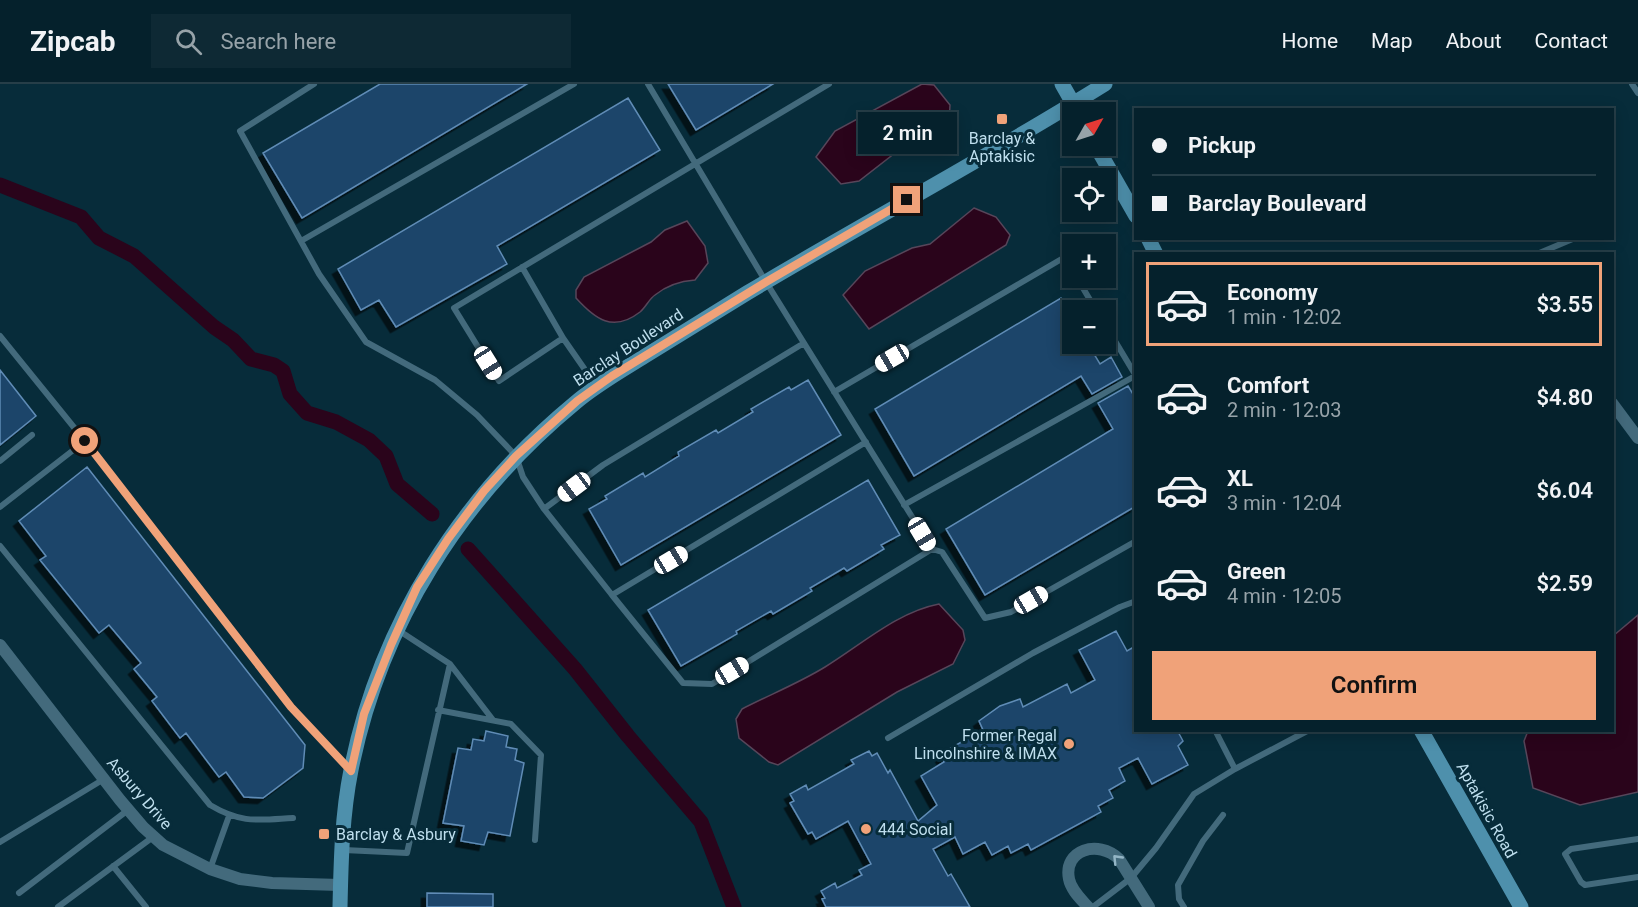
<!DOCTYPE html>
<html lang="en">
<head>
<meta charset="utf-8">
<style>
	:root { --surface:#05212c; --page:#0e2934; --text:#f1f3f6; --muted:#97a3a9; --line:#263e48; --accent:#f0a279 }
	body { margin:0; font-family:Roboto,sans-serif; background:var(--page); color:var(--text); height:100vh; display:flex; flex-direction:column; font-size:22px; white-space:nowrap }
	* { box-sizing:border-box; margin:0 }
	p { font-size:20px; color:var(--muted) }
	.icon { flex:none; width:33px; height:33px; fill:none; stroke:currentColor; stroke-width:2; stroke-linecap:round; stroke-linejoin:round }
	.map { position:relative; flex:1; overflow:hidden }
	.details { position:absolute; left:1134px; top:168px; width:480px; height:480px; display:flex; flex-direction:column; background:var(--surface); border-radius:0px; box-shadow:0 3px 15px #0003,0 0 0 2px var(--line) }
	.details>* { flex:none }
	.banner { position:absolute; left:1134px; top:24px; width:480px; height:132px; border-radius:0px; box-shadow:0 3px 15px #0003,0 0 0 2px var(--line); display:grid; align-content:center; height:132px; padding:0 18px; background:var(--surface) }
	.needle { width:39px; rotate:51deg }
	.tools { position:absolute; left:1062px; top:18px; display:grid; gap:12px }
	.tools a { display:grid; place-items:center; width:54px; height:54px; border-radius:0px; background:var(--surface); box-shadow:0 3px 15px #0003,0 0 0 2px var(--line); font-size:30px }
	.end { position:absolute; width:27px; height:27px; margin:-14px; border:8px solid #f0a279; background:#111; box-shadow:0 0 0 3px #111 }
	.from { border-radius:50% }
	.bubble { position:absolute; height:42px; border-radius:0px; background:var(--surface); box-shadow:0 3px 15px #0003,0 0 0 2px var(--line); font-size:20px; font-weight:600; line-height:42px; text-align:center }
	.car { position:absolute; width:18px; height:36px; margin:-18px -9px; border-radius:8px; box-shadow:0 0 4px 2px #0007; background:linear-gradient(#fff 24%,#345 0 40%,#fff 0 76%,#345 0 86%,#fff 0) }
	.banner b { display:flex; align-items:center; gap:21px; height:57px; font-size:22px }
	.banner b+b { border-top:2px solid var(--line) }
	.banner i { width:15px; height:15px; background:var(--text) }
	ul { padding:10px 0 0; list-style:none }
	li { display:flex; align-items:center; gap:18px; height:84px; margin:0 12px 9px; padding:0 6px; border:3px solid transparent; border-radius:0px }
	li div { flex:1 }
	li b { display:block; font-size:22px }
	li em { font-style:normal; font-weight:600 }
	li.current { border-color:var(--accent) }
	li>.icon { width:54px; height:54px; stroke-width:1.5 }
	.cta { display:flex; gap:12px; margin-top:auto; padding:12px 18px }
	.cta a { flex:1; height:69px; border-radius:0px; background:var(--accent); color:#111; font-size:24px; font-weight:600; line-height:69px; text-align:center }
	header { display:flex; align-items:center; gap:36px; box-sizing:border-box; height:84px; padding:0 30px; background:var(--surface); border-bottom:2px solid var(--line) }
	header strong { font-size:28px }
	nav { display:flex; gap:33px; margin-inline-start:auto; font-size:21px }
	.search { width:420px; height:54px; background:var(--page); display:flex; align-items:center; gap:15px; box-sizing:border-box; padding:0 21px; border-radius:0px; color:var(--muted); font-size:22px }
	.map>svg:first-child { display:block }
</style>
</head>
<body>
<header>
<strong>Zipcab</strong>
<div class="search"><svg class="icon" aria-label="search" viewBox="0 0 24 24"><circle cx="10" cy="10" r="6"/><path d="M15 15l6 6"/></svg>Search here</div>
<nav><a>Home</a><a>Map</a><a>About</a><a>Contact</a></nav>
</header>
<div class="map">
<svg width="1638" height="823" viewBox="0 0 1638 823">
	<defs>
		<filter id="shadow"><feDropShadow dx="-5.5" dy="5.5" stdDeviation="0" flood-color="#0009"/></filter>
	</defs>
	<rect width="100%" height="100%" fill="#072c3a"/>
	<!-- water -->
	<path fill="#2a041b" stroke="#57465a" stroke-width="1.5" d="M922 0 934 1 950 21 949 39 931 55 899 66 859 97 841 100 816 73 835 47Z
		M974 124 996 133 1010 151 1006 161 869 245 843 211 865 187 912 164 930 160Z
		M687 137 705 162 708 179 695 196C681 197 666 202 655 211 649 215 646 223 640 228 613 249 595 235 576 214V206L584 193 651 158 665 146Z
		M939 520 963 546 965 556 953 580 897 608 778 681 769 678 739 654 736 635 742 625C769 611 799 599 825 583 861 561 897 528 939 520Z
		M1638 531V708L1580 721 1533 704 1524 657 1528 647 1612 646 1613 552Z"/>
	<g fill="none" stroke-linecap="round" stroke-linejoin="round">
		<!-- canal -->
		<path stroke="#2a041b" stroke-width="15" d="M0 101 81 133 99 154 134 172 214 243 233 256 251 275 274 281 283 287 290 310 307 329 336 338 369 356 386 372 397 400 432 430
			M468 465 575 585 628 652 701 738 734 823"/>
	</g>
	<!-- building -->
	<path fill="#1a456a" stroke="#608cb6" stroke-width="1.5" filter="url(#shadow)" d="M380 0H527L302 134 263 69Z
		M668 0H773L696 46Z
		M628 14 660 66 497 162 507 180 396 243 379 216 361 226 338 185Z
		M1061 214 1072 234V260H1088L1100 280 1111 273 1122 293 1092 310 1081 292 914 392 875 325Z
		M0 286 36 332 0 361Z
		M808 296 841 351 621 481 589 425 607 415 605 412 643 389 645 393 679 372 678 368 716 346 718 349 753 328 751 325 789 303 791 306Z
		M1128 302 1136 315V422L985 511 946 445 1113 345 1098 319Z
		M87 383 305 661 303 684 263 714 244 713 226 688 219 693 186 649 180 654 152 617 157 613 134 585 141 579 109 541 99 549 40 476 46 472 19 437Z
		M868 396 900 451 881 461 884 465 847 487 844 484 810 504 812 507 773 530 771 527 736 547 737 550 681 582 648 526Z
		M1116 547 1127 567 1132 564 1136 570V646H1177L1183 657 1178 662 1188 681 1152 700 1138 674 1119 684 1125 697 1109 706 1113 714 1098 722 1101 728 1031 766 1028 760 1011 769 1008 762 992 771 985 758 963 770 955 753 933 765 948 792 951 790 970 823H826L822 815 825 814 821 807 835 799 837 804 862 791 859 786 871 780 848 737 816 755 812 748 808 750 790 719 794 717 790 710 806 701 808 706 854 680 851 676 869 667 872 672 877 669 888 689 890 686 918 737 937 721 921 692 944 678 940 670 983 646 979 637 1000 622 1020 615 1023 623 1067 600 1071 609 1095 596 1079 566Z
		M486 647 508 652 506 663 517 665 515 676 524 679 510 752 488 748 484 761 461 757 464 742 443 739 458 664 471 666 473 655 484 657Z
		M427 809 493 810V823H427Z"/>
	<g fill="none" stroke-linecap="round" stroke-linejoin="round">
		<!-- lane -->
		<path stroke="#436a7c" stroke-width="6" d="M314 0 240 47 319 190 366 258 435 296 477 331 516 372 523 393 544 425 612 511 866 358
			M648 0 766 198 932 465 942 468 985 534 1011 528 1136 457
			M1632 0 1638 9
			M301 157 574 0
			M1537 170 1575 154
			M522 183 563 254
			M1077 194 1096 226
			M1106 242 1136 292
			M0 252 85 357 291 623 348 684
			M597 303 563 254 499 297 454 224 829 0
			M834 308 1065 173 1072 186
			M0 377 32 351
			M904 421 1135 292
			M0 423 85 357
			M544 425 603 381 804 259
			M0 462 210 721C242 740 258 736 293 734
			M612 511 683 599 712 600 932 465
			M398 546 450 580 493 636
			M438 626 511 640 541 671 535 756
			M888 654 1033 569 1120 523 1136 517
			M1235 685 1309 646
			M1638 755 1571 765 1565 770 1581 798 1585 801 1638 793
			M0 758 104 695
			M344 766 407 769 450 580
			M113 782 146 823
			M210 785 229 732
			M19 809 128 726
			M58 823 153 753
			M1093 823 1131 794 1156 764 1194 710 1235 685 1215 646
			M1184 823 1179 815 1178 801 1203 757 1223 731"/>
		<!-- street -->
		<path stroke="#436a7c" stroke-width="12" d="M1612 319 1638 354
			M0 561 120 716 143 743 163 761 210 785 240 795 272 799 340 801
			M1088 823C1081 815 1071 806 1069 795 1063 766 1098 755 1119 775L1149 823"/>
		<!-- secondary -->
		<path stroke="#4e90ac" stroke-width="15" d="M1062 0 1078 28
			M1096 62 1136 132
			M1148 154 1156 170
			M1421 646 1521 823
			M340 823C341 777 342 731 351 686 380 540 461 413 575 319 596 301 621 287 645 272 679 251 713 230 747 209 866 138 988 73 1105 0"/>
	</g>
	<!-- one-way arrows -->
	<defs><path id="oneway-chevron" d="M-2-3.5L2.5 0L-2 3.5" fill="none" stroke-width="1.6" stroke-linecap="round" stroke-linejoin="round" transform="scale(1.5)"/></defs>
	<use stroke="#94b6c6" href="#oneway-chevron" transform="translate(1117 775) rotate(-134)"/>
	<g fill="none" stroke-linecap="round" stroke-linejoin="round">
		<!-- route -->
		<path stroke="#f0a279" stroke-width="8" d="M85 357 291 623 351 687 364 630 391 561 417 503 448 455 484 407 516 372 577 317 612 292 766 198 907 116"/>
	</g>
	<!-- markers -->
	<g fill="#f0a279" stroke="#072c3a" stroke-width="2">
		<rect x="996" y="29" width="12" height="12" rx="3"/>
		<circle cx="1069" cy="660" r="6"/>
		<circle cx="866" cy="745" r="6"/>
		<rect x="318" y="744" width="12" height="12" rx="3"/>
	</g>
	<g text-anchor="middle" stroke-width="6" stroke-linejoin="round" paint-order="stroke">
		<!-- poi labels -->
		<g font-size="16" fill="#bfdfee" stroke="#072c3a" text-anchor="start">
			<text x="1002" y="60" text-anchor="middle">Barclay &amp;<tspan x="1002" dy="18">Aptakisic</tspan></text>
			<text x="1057" y="657" text-anchor="end">Former Regal<tspan x="1057" dy="18">Lincolnshire &amp; IMAX</tspan></text>
			<text x="878" y="751">444 Social</text>
			<text x="336" y="756">Barclay &amp; Asbury</text>
		</g>
		<!-- street labels -->
		<g font-size="16" fill="#bfdfee" stroke="#072c3a">
			<text transform="translate(628 263) rotate(-33)" y="6">Barclay Boulevard</text>
			<text transform="translate(140 709) rotate(49)" y="6">Asbury Drive</text>
			<text transform="translate(1487 726) rotate(61)" y="6">Aptakisic Road</text>
		</g>
	</g>
</svg>
<div class="tools">
<a><svg class="needle" viewBox="-14 -14 28 28"><path d="M0-13l5 13h-10z" fill="#e53935"/><path d="M0 13l5-13h-10z" fill="#97a3a9"/></svg></a>
<a><svg class="icon" aria-label="locate" viewBox="0 0 24 24"><circle cx="12" cy="12" r="6"/><path d="M12 2v4M12 18v4M2 12h4M18 12h4"/></svg></a>
<a>+</a>
<a>−</a>
</div>
<i class="end from" style="left:85px;top:357px"></i>
<i class="end" style="left:907px;top:116px"></i>
<div class="bubble" style="left:858px;top:28px;width:99px">2 min</div>
<i class="car" style="left:892px;top:274px;rotate:240deg"></i>
<i class="car" style="left:488px;top:279px;rotate:148deg"></i>
<i class="car" style="left:574px;top:403px;rotate:233deg"></i>
<i class="car" style="left:922px;top:450px;rotate:149deg"></i>
<i class="car" style="left:671px;top:476px;rotate:59deg"></i>
<i class="car" style="left:1031px;top:516px;rotate:60deg"></i>
<i class="car" style="left:732px;top:587px;rotate:59deg"></i>
<div class="banner">
<b><i class="from"></i>Pickup</b>
<b><i></i>Barclay Boulevard</b>
</div>
<section class="details">
<ul>
<li class="current"><svg class="icon" aria-label="car" viewBox="0 0 24 24"><path d="M5 17H2v-5l4-1 3-4h7l3 4 3 1v5h-3M9 17h6M6 11h13"/><circle cx="7" cy="17" r="2"/><circle cx="17" cy="17" r="2"/></svg><div><b>Economy</b><p>1 min · 12:02</p></div><em>$3.55</em></li>
<li><svg class="icon" aria-label="car" viewBox="0 0 24 24"><path d="M5 17H2v-5l4-1 3-4h7l3 4 3 1v5h-3M9 17h6M6 11h13"/><circle cx="7" cy="17" r="2"/><circle cx="17" cy="17" r="2"/></svg><div><b>Comfort</b><p>2 min · 12:03</p></div><em>$4.80</em></li>
<li><svg class="icon" aria-label="car" viewBox="0 0 24 24"><path d="M5 17H2v-5l4-1 3-4h7l3 4 3 1v5h-3M9 17h6M6 11h13"/><circle cx="7" cy="17" r="2"/><circle cx="17" cy="17" r="2"/></svg><div><b>XL</b><p>3 min · 12:04</p></div><em>$6.04</em></li>
<li><svg class="icon" aria-label="car" viewBox="0 0 24 24"><path d="M5 17H2v-5l4-1 3-4h7l3 4 3 1v5h-3M9 17h6M6 11h13"/><circle cx="7" cy="17" r="2"/><circle cx="17" cy="17" r="2"/></svg><div><b>Green</b><p>4 min · 12:05</p></div><em>$2.59</em></li>
</ul>
<div class="cta"><a>Confirm</a></div>
</section>
</div>
</body>
</html>
